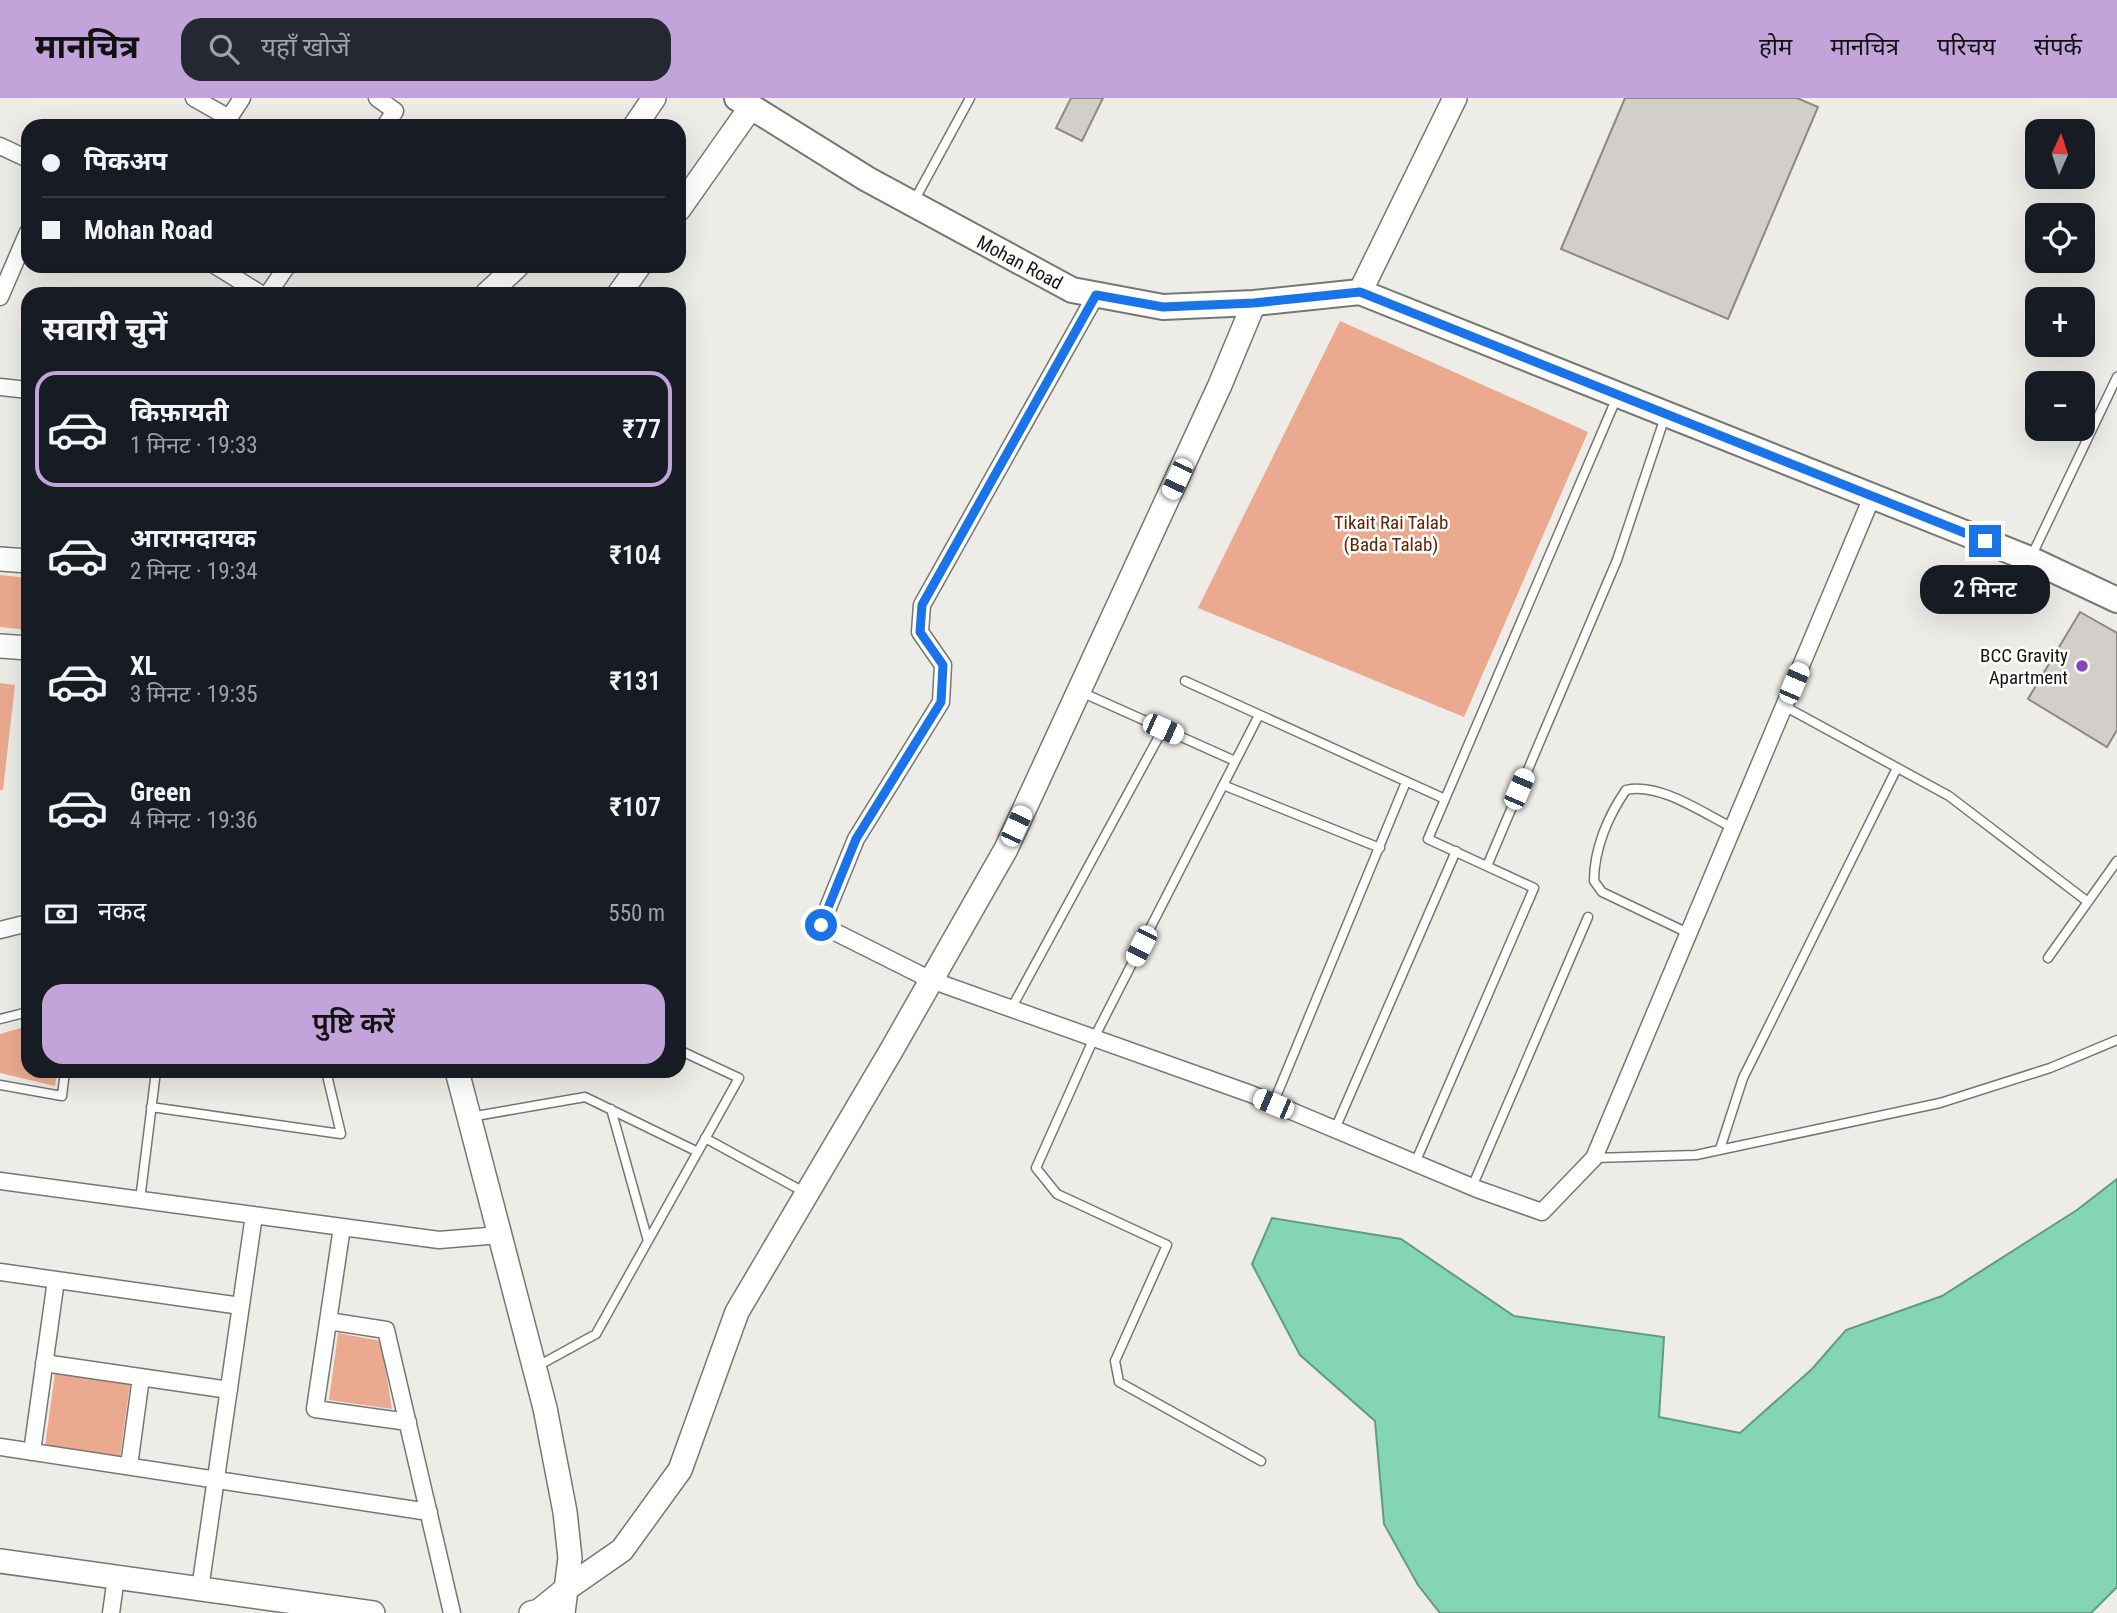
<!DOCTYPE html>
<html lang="hi">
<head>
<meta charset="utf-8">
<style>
	:root { --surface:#171b24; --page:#242831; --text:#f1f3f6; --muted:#9ea1a6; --line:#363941; --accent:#c3a4da }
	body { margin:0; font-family:"Roboto Condensed","Noto Sans Devanagari",sans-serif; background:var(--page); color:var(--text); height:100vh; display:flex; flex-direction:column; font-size:26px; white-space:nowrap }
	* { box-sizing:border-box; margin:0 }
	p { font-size:23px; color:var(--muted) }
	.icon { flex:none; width:38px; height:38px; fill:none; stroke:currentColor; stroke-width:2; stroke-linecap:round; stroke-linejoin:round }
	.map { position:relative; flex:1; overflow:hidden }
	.side { position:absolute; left:21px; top:189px; width:665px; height:791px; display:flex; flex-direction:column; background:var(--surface); border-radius:21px; box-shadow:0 7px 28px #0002 }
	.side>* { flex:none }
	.guide { position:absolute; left:21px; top:21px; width:665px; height:154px; border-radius:21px; box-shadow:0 7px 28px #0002; display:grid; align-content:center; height:154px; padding:0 21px; background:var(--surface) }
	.needle { width:46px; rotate:3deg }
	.buttons { position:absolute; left:2025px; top:21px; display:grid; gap:14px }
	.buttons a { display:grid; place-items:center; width:70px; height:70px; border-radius:14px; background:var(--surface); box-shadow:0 7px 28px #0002; font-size:35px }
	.end { position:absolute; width:32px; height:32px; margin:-16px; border:9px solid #1a73e8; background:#fff; box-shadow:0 0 0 4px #fff }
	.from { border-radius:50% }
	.bubble { position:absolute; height:49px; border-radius:21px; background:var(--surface); box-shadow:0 7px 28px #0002; font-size:23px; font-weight:600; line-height:49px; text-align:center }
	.car { position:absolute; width:21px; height:42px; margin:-21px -10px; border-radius:9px; box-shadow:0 0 5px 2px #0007; background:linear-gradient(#fff 24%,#345 0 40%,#fff 0 76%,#345 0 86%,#fff 0) }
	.guide b { display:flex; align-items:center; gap:24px; height:66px; font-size:26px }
	.guide b+b { border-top:2px solid var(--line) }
	.guide i { width:18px; height:18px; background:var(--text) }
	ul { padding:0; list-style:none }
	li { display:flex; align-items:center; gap:21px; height:116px; margin:0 14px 10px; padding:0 7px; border:4px solid transparent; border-radius:21px }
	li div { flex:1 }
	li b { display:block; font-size:26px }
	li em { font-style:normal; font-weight:600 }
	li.on { border-color:var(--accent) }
	li>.icon { width:63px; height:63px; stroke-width:1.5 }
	h2 { padding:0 21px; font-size:32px; line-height:84px }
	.pay { display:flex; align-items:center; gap:18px; height:77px; padding:0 21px; font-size:26px }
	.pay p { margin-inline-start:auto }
	.button { display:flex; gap:14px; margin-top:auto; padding:14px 21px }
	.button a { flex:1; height:80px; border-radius:21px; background:var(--accent); color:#111; font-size:28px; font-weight:600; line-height:80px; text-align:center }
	header { display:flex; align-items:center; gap:42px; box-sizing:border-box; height:98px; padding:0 35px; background:var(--accent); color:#111 }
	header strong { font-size:33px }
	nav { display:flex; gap:38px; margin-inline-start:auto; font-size:24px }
	.search { width:490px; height:63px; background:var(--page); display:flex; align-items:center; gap:18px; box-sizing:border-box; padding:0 24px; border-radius:21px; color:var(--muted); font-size:26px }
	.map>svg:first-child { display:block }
</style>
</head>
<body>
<header>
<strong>मानचित्र</strong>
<div class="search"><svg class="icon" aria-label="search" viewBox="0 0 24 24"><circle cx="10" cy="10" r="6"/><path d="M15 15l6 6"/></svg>यहाँ खोजें</div>
<nav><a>होम</a><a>मानचित्र</a><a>परिचय</a><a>संपर्क</a></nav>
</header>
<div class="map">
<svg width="2117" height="1515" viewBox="0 0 2117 1515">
	<rect width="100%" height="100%" fill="#edece7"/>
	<!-- green -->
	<path fill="#ebaa90" d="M1340 223 1588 334 1464 619 1198 510Z
		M0 477 28 480V532L0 529Z
		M0 585 15 587 3 692H0Z
		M28 928V973H57L55 988 0 975V936Z
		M338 1235 381 1243 392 1311 329 1302Z
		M55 1275 130 1286 120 1359 45 1348Z"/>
	<!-- water -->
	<path fill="#83d5b4" stroke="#629b83" stroke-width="2" d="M2117 1081V1489L2091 1515H1440L1418 1487 1384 1426 1375 1323 1300 1257 1252 1166 1272 1120 1401 1141 1514 1218 1664 1239 1659 1319 1740 1335 1812 1271 1846 1232 1942 1198 2077 1112Z"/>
	<!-- building -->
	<path fill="#d2cec9" stroke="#8c8985" stroke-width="2" d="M1071 0H1103L1082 43 1056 30Z
		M1625 0H1797L1818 9 1728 221 1561 151Z
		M2080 514 2117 535V632L2107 649 2028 601Z"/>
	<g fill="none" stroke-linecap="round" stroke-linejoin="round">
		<defs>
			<path id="lane" d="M914 103 970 0
				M2031 459 2117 279
				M1185 583 1445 701
				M1081 594 1235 663
				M1784 608 1949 698 2088 804
				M1259 617 1094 940 1036 1070 1057 1096 1167 1147 1115 1263 1119 1284 1261 1363
				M1223 687 1380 750
				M1487 768 1617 462 1665 319
				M1688 835 1602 794 1594 783C1594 751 1608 718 1626 692 1659 684 1703 715 1733 730
				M2048 860 2117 763
				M1011 911 1163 631
				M0 921 28 914
				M0 987 62 998 65 973
				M1273 1006 1406 684
				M151 1009 341 1036 326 973
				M611 1011 648 1143
				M470 1019 585 999 698 1054
				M1335 1031 1456 753
				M705 1040 804 1094
				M1720 1051 1743 980 1897 670
				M1594 1060 1696 1057 1940 1005 2050 970 2117 942
				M1415 1065 1534 790 1428 741 1617 299
				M1472 1089 1588 819
				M140 1102 156 973
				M536 1269 596 1236 739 980 679 952"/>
			<path id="street" d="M194 0 229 20 242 0
				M377 0 395 13 385 28
				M0 48 28 61
				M216 168 261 196
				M268 196 287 168
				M1096 197 922 507 920 534 943 567 941 604 856 741 821 827 931 882 1251 996 1477 1091 1542 1114 1594 1060 1872 399
				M0 199 28 134
				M0 289 28 292
				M0 832 28 825
				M0 1083 439 1142 500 1137
				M342 1129 315 1311 408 1324
				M0 1174 241 1208
				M328 1223 386 1232 452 1515
				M44 1265 229 1292
				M0 1349 429 1414
				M32 1354 56 1182
				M129 1368 141 1279
				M200 1491 254 1117
				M111 1515 116 1479"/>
			<path id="secondary" d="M635 28 654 0
				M679 111 751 9
				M1360 194 1455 0
				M487 196 517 168
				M619 196 639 168
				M0 461 28 463
				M0 548 28 550
				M457 973 545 1310 565 1414 570 1460 563 1515
				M0 1463 373 1515
				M531 1515 539 1513 566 1491 622 1452 680 1372 737 1214 891 953 1006 751 1220 287 1254 205"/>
			<path id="primary" d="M737 0 867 81 1072 192 1163 209 1254 205 1360 194 2030 461 2117 502"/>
		</defs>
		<!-- lane casing -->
		<use href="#lane" stroke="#777772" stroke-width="11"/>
		<!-- street casing -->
		<use href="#street" stroke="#777772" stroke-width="19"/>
		<!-- secondary casing -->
		<use href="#secondary" stroke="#777772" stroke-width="26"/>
		<!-- primary casing -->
		<use href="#primary" stroke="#777772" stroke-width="28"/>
		<!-- lane -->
		<use href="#lane" stroke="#fff" stroke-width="8"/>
		<!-- street -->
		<use href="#street" stroke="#fff" stroke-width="16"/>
		<!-- secondary -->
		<use href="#secondary" stroke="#fff" stroke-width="23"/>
		<!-- primary -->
		<use href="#primary" stroke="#fff" stroke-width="24"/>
	</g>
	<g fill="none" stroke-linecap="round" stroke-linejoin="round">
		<!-- route -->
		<path stroke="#1a73e8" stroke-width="9" d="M821 827 856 741 941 604 943 567 920 534 922 507 1096 197 1163 209 1254 205 1360 194 1985 443"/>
	</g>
	<!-- markers -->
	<circle fill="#8b44b7" stroke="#fffffe" stroke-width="2.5" cx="2082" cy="568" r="7"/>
	<g text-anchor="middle" stroke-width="5" stroke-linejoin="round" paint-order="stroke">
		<!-- street labels -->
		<g font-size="19" fill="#141412" stroke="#fffffe">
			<text transform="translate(1020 164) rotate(28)" y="7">Mohan Road</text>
		</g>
		<!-- park labels -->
		<g font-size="19" fill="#602203" stroke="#fffffe">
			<text x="1391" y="431">Tikait Rai Talab<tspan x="1391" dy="22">(Bada Talab)</tspan></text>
		</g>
		<!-- poi labels -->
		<g font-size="19" fill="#141412" stroke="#fffffe" text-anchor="end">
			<text x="2068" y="564">BCC Gravity<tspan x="2068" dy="22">Apartment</tspan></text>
		</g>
	</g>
</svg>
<div class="buttons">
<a><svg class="needle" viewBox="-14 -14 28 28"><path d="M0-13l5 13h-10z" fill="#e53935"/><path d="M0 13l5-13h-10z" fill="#9ea1a6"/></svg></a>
<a><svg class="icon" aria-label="locate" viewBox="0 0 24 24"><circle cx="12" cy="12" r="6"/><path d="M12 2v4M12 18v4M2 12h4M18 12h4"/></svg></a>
<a>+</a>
<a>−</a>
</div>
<i class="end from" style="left:821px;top:827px"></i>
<i class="end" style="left:1985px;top:443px"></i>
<div class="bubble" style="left:1920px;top:467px;width:130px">2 मिनट</div>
<i class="car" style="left:1177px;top:381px;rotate:205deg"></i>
<i class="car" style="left:1794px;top:585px;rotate:23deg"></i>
<i class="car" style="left:1163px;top:631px;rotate:114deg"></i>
<i class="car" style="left:1519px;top:691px;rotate:23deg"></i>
<i class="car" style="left:1016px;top:728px;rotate:25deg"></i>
<i class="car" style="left:1141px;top:848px;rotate:207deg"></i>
<i class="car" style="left:1273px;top:1006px;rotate:293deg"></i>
<div class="guide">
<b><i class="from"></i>पिकअप</b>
<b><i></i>Mohan Road</b>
</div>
<section class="side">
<h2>सवारी चुनें</h2>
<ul>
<li class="on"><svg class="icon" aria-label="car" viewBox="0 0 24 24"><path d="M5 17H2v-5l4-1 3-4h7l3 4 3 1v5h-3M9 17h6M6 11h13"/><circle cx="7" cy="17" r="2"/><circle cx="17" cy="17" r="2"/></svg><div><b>किफ़ायती</b><p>1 मिनट · 19:33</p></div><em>₹77</em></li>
<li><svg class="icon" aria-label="car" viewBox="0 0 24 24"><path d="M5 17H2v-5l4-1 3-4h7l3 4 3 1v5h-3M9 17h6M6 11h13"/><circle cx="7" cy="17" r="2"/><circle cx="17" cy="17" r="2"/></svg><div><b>आरामदायक</b><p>2 मिनट · 19:34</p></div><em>₹104</em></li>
<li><svg class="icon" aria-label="car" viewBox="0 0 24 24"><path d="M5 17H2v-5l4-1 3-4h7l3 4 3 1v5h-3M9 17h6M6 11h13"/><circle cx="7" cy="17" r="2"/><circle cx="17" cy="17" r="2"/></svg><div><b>XL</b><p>3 मिनट · 19:35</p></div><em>₹131</em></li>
<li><svg class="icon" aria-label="car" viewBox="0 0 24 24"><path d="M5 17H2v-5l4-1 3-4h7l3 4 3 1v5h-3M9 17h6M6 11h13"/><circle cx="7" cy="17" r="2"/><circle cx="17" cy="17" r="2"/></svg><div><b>Green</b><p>4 मिनट · 19:36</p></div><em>₹107</em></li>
</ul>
<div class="pay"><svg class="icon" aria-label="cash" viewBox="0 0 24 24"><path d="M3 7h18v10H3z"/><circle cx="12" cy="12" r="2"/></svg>नकद<p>550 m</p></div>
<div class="button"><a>पुष्टि करें</a></div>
</section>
</div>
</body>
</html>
